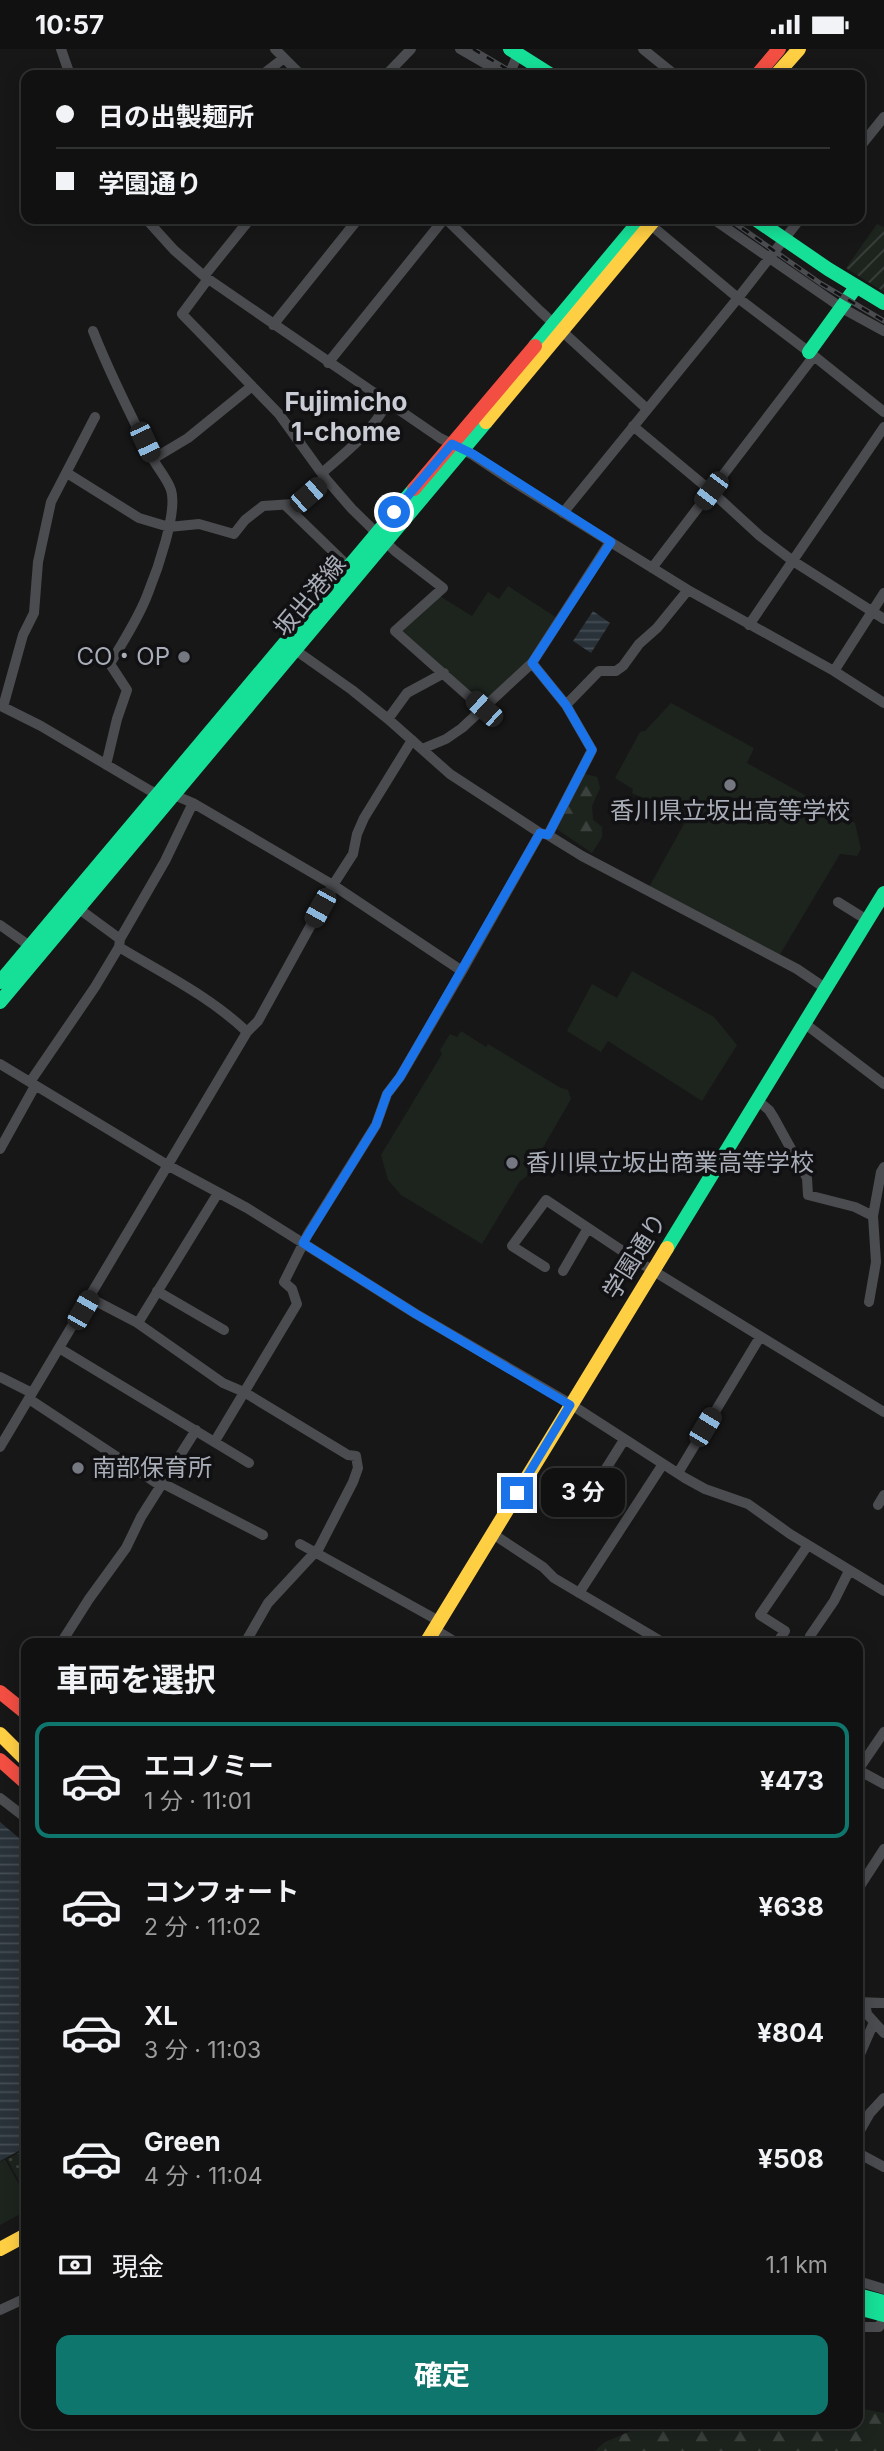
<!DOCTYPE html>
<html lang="ja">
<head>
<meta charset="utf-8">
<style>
	:root { --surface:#111; --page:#1a1a1a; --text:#f1f3f6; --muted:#9c9d9f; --line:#303131; --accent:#0f766e }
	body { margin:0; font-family:Inter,"Noto Sans JP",sans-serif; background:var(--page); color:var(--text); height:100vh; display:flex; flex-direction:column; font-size:26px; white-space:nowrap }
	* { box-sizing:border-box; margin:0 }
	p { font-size:23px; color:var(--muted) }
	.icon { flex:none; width:38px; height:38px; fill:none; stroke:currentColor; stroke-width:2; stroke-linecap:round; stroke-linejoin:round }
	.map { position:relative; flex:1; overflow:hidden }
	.drawer { position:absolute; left:21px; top:1589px; width:842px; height:791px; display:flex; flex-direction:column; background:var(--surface); border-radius:14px; box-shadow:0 4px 18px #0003,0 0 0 2px var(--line) }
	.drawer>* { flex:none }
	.top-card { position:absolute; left:21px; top:21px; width:844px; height:154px; border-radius:14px; box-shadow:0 4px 18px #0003,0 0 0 2px var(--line); display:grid; align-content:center; height:154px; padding:0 35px; background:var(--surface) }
	.end { position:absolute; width:32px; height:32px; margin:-16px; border:9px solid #1a73e8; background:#fff; box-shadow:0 0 0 4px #fff }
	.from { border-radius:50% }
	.bubble { position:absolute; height:49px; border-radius:14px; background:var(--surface); box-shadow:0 4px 18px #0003,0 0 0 2px var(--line); font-size:23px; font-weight:700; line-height:49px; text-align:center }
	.car { position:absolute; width:21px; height:42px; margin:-21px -10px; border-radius:9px; box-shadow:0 0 5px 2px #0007; background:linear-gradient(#222 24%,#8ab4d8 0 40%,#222 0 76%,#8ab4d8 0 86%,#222 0) }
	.top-card b { display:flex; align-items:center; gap:24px; height:66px; font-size:26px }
	.top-card b+b { border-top:2px solid var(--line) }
	.top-card i { width:18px; height:18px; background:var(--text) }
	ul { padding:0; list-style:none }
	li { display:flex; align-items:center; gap:21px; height:116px; margin:0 14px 10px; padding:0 21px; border:4px solid transparent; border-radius:14px }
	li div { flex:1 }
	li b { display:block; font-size:26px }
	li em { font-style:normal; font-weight:700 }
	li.active { border-color:var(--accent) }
	li>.icon { width:63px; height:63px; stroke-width:1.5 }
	h2 { padding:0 35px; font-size:32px; line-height:84px }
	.pay { display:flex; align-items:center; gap:18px; height:77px; padding:0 35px; font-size:26px }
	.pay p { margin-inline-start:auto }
	.action { display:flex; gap:14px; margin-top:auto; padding:14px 35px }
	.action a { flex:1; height:80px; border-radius:14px; background:var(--accent); color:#fff; font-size:28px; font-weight:700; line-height:80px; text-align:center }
	.status { display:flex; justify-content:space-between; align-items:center; height:49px; padding:0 35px; background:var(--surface); direction:ltr }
	.status svg { height:19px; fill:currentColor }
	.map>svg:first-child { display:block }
</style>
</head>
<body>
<div class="status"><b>10:57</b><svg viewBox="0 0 49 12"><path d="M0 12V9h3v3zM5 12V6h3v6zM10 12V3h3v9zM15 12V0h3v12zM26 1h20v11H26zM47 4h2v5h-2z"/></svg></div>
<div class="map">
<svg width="884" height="2402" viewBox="0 0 884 2402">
	<defs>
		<pattern id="forest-firs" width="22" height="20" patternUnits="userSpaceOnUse" patternTransform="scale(1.75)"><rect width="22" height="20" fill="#1d241e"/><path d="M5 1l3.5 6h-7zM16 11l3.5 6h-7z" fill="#3b413d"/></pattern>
		<pattern id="park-dots" width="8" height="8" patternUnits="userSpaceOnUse" patternTransform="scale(1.75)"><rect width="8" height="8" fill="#1d241e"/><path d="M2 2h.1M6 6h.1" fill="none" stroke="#3b413d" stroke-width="1.8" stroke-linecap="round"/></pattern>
		<pattern id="garden-furrows" width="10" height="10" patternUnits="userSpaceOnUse" patternTransform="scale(1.75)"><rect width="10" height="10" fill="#1d241e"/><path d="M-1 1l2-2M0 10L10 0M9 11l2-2" fill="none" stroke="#3b413d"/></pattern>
		<pattern id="water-rules" width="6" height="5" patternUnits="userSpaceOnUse" patternTransform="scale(1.75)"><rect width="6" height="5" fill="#2a3239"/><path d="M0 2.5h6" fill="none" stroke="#464d54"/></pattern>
	</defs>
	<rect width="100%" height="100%" fill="#171717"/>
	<!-- grass -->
	<path fill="#1d241e" d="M508 537 557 569 529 613 484 655 481 654 401 583 438 546 472 567 488 543 499 550Z
		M671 654 754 699 747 714 855 774 861 800 857 807 840 805 779 907 649 838 684 775 683 770 632 744 633 740 615 729 640 683 645 682Z
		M632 922 714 968 737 996 702 1052 608 992 601 1003 567 982 592 935 617 949Z
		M461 982 486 998 488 995 559 1038 568 1041 571 1050 526 1128 520 1132 482 1195 401 1146 388 1131 381 1106 442 1005 440 1001 450 985 457 988Z
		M5 2110 26 2148V2162L0 2176V2113Z"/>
	<!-- forest -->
	<path fill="url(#forest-firs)" d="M585 725 597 728 600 739 592 757 593 771 602 778V788L592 804 557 780Z
		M858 2359 884 2364V2402H595L605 2393 647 2375H858Z"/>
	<!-- park -->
	<path fill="url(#park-dots)" d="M26 2100V2144L7 2110Z"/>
	<!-- garden -->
	<path fill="url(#garden-furrows)" d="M877 175 883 178 884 177V243L846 219Z"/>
	<!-- water -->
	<path fill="url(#water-rules)" d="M593 562 610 574 591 604 573 592Z
		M0 1773 26 1795V2098L0 2112Z"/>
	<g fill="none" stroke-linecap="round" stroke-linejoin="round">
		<!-- street -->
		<path stroke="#4b4c50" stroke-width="10" d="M61 0 70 26
			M275 0 301 26
			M460 0 505 26
			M643 0 675 26
			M262 26 284 9
			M386 26 411 0
			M509 26 518 5
			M859 99 884 68
			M146 170 174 201 204 227 440 389 473 406 512 432 688 541 834 622 884 654
			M446 170 540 262 647 360
			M713 170 842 259 884 282
			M646 172 738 249 809 303 884 363
			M204 227 250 170
			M208 230 182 265 279 365 326 430 352 460 395 502 443 539 395 582 483 660
			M273 276 358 170
			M93 282C110 325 131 367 152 408 157 419 167 429 171 441 178 463 157 522 148 544 139 569 123 592 110 615L127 641 117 670 106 716
			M328 314 444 170
			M95 368 51 453 38 513 34 564 23 586 3 658 41 677 149 741 158 745 174 746 193 754 333 836 462 922 540 784
			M633 377 711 442 760 487 793 512 884 570
			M153 410 188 389 252 337
			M67 424 139 469 169 478 199 475 234 485 245 471 263 457 293 455 308 446 326 430
			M322 424C347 402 372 383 387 354
			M286 457 348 517
			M563 464 738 249 800 170
			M652 519 814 307
			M749 576 884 378
			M291 598 352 641 388 670 450 725 540 784 548 786 582 807 797 920 825 939
			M532 614 566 656 592 701 548 786
			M834 622 884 544
			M566 656 599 622H616L623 617 639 595 657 579 688 541
			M388 670 407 644 444 624
			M422 700 446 690 462 679 532 614 610 493
			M838 853 867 871
			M75 857 120 890
			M0 876 34 900
			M119 898C162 924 211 948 247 983
			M804 974 884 1035
			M0 1015 169 1117 247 1159 416 1265 564 1351 685 1429 705 1440 748 1455 790 1485 884 1542
			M30 1033 95 938 119 898 120 890 165 812 193 754
			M757 1051 769 1061 774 1069 807 1129 808 1146 855 1158 873 1167
			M0 1100 35 1037
			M545 1218 512 1197 546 1151 639 1213 884 1363
			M563 1222 588 1179
			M157 1242 224 1281
			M90 1249 136 1273 223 1334 244 1343 348 1406 356 1407 358 1419 353 1433 319 1499 268 1554 245 1594
			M869 1253 876 1213 873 1167 881 1123 884 1118
			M138 1274 218 1144
			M59 1299 249 1414
			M0 1328 32 1344
			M29 1350 158 1435 166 1436 263 1486
			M215 1392 297 1255 292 1240 284 1233 308 1185 376 1076 387 1045 400 1028 462 922
			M0 1398 247 983 258 972 333 836 353 805 357 785 364 769 412 691
			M678 1424 760 1288
			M585 1453 624 1391
			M878 1456 884 1446
			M493 1485 543 1518 554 1529 664 1594
			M300 1495 439 1572
			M579 1544 663 1415
			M434 1580 457 1594
			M810 1587 834 1552 849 1522
			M61 1594 89 1550 126 1499 141 1468 196 1381
			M777 1594 785 1582 760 1566 808 1496
			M20 1658 26 1649
			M858 1721 884 1683
			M858 1721 884 1735
			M0 1749 26 1769
			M858 1840 884 1800
			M858 1953 884 1954
			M865 1954 867 1965 884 1984
			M858 2010 874 1973
			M858 2085 870 2064 884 2049
			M858 2104 884 2118
			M858 2232 884 2240
			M0 2261 26 2249
			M858 2278H879L884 2269"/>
		<!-- fast -->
		<path stroke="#16e098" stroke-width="14" d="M510 0 551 26
			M755 170 828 220 884 254
			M535 297 641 170
			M809 303 856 238
			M0 933 414 440
			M0 953 486 373
			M667 1199 884 844
			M858 2246 884 2253
			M858 2259 884 2266"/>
		<!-- slow -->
		<path stroke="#ffcf43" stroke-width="14" d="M776 26 799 0
			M486 373 655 170
			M426 1594 667 1199
			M0 1685 26 1711
			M0 2200 26 2186"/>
		<!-- jam -->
		<path stroke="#f24e42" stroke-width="14" d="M757 26 779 0
			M414 440 535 297
			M0 1643 26 1664
			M0 1711 26 1734"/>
		<defs>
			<path id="rail" d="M473 0 517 26
				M729 170 820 234 884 272"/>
		</defs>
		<!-- rail casing -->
		<use href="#rail" stroke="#4b4c4f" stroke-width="5"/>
		<!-- rail -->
		<use href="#rail" stroke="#111113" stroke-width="2.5" stroke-dasharray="8" stroke-linecap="butt"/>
	</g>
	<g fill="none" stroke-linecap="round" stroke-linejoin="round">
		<!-- route -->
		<path stroke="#1a73e8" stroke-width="9" d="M394 463 452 395 473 405 611 493 532 614 566 656 592 701 548 786 540 784 449 943 400 1028 387 1045 376 1076 303 1194 416 1265 570 1356 517 1444"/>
	</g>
	<!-- markers -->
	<g fill="#757880" stroke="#111113" stroke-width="2.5">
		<circle cx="184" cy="608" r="7"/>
		<circle cx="730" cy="736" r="7"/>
		<circle cx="512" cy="1114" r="7"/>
		<circle cx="78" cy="1419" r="7"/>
	</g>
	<g text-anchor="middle" stroke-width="7" stroke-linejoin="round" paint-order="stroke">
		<!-- street labels -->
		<g font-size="24" fill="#a8adb8" stroke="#111113">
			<text transform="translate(310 547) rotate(-50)" y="8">坂出港線</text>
			<text transform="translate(635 1207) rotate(-58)" y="8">学園通り</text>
		</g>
		<!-- poi labels -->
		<g font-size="24" fill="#a8adb8" stroke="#111113" text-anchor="start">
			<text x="170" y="616" text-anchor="end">CO・OP</text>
			<text x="730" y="770" text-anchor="middle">香川県立坂出高等学校</text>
			<text x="526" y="1122">香川県立坂出商業高等学校</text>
			<text x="92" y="1427">南部保育所</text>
		</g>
		<!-- neighbourhood labels -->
		<g font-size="26" font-weight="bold" fill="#c9ccd4" stroke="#111113">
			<text x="346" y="362">Fujimicho<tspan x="346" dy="30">1-chome</tspan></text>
		</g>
	</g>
</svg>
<i class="end from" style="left:394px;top:463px"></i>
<i class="end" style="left:517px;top:1444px"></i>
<div class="bubble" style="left:541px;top:1419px;width:84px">3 分</div>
<i class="car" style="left:145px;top:393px;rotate:155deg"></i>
<i class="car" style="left:711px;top:442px;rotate:217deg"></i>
<i class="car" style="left:308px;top:446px;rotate:49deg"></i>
<i class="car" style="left:484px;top:660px;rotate:312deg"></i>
<i class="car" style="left:320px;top:859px;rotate:209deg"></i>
<i class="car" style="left:83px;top:1261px;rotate:30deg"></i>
<i class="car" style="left:705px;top:1378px;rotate:31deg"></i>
<div class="top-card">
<b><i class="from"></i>日の出製麺所</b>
<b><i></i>学園通り</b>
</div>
<section class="drawer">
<h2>車両を選択</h2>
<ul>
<li class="active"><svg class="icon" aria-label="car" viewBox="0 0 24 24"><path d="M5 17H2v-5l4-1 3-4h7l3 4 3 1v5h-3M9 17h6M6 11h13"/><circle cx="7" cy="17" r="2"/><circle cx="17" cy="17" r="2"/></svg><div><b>エコノミー</b><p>1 分 · 11:01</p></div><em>¥473</em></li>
<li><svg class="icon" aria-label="car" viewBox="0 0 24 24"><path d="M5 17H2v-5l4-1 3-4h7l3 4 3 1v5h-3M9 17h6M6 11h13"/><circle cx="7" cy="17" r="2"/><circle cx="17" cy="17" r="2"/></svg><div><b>コンフォート</b><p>2 分 · 11:02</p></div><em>¥638</em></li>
<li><svg class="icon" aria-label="car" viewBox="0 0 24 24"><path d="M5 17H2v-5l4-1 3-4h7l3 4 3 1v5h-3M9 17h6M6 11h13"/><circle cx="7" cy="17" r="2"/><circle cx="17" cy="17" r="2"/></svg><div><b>XL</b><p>3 分 · 11:03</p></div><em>¥804</em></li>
<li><svg class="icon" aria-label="car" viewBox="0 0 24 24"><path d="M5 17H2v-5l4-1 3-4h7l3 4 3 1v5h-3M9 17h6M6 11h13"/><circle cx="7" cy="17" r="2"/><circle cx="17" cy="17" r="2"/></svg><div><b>Green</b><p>4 分 · 11:04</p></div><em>¥508</em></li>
</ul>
<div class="pay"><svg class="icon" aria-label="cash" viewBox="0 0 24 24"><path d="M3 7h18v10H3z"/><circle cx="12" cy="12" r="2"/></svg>現金<p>1.1 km</p></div>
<div class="action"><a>確定</a></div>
</section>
</div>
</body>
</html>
